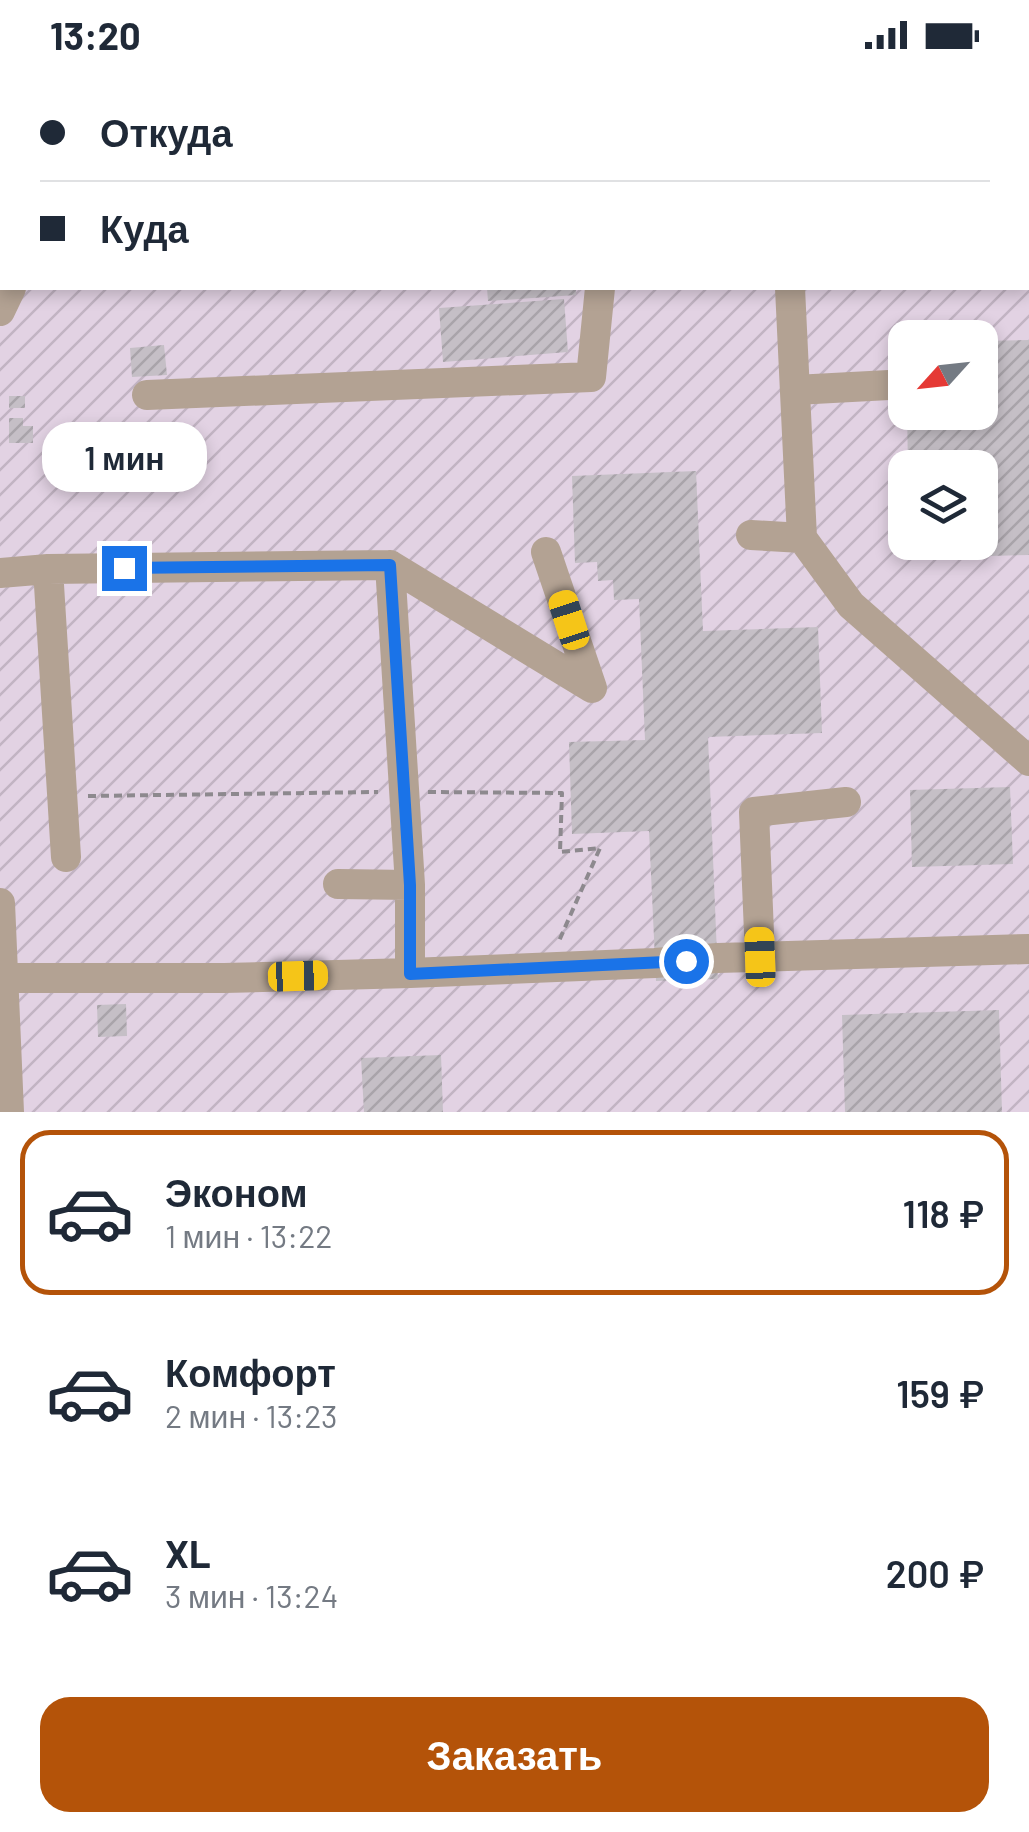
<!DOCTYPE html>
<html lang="ru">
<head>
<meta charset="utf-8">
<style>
	:root { --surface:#fff; --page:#f6f6f7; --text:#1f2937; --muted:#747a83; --line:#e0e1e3; --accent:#b45309 }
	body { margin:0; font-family:Barlow,sans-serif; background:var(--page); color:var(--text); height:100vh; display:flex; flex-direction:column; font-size:38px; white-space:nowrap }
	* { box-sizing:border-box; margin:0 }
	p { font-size:32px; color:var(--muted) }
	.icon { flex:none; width:55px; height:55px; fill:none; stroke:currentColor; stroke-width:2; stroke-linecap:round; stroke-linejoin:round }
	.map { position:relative; height:1042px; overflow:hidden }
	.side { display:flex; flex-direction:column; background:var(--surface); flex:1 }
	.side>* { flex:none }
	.guide { position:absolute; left:0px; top:0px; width:1030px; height:220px; box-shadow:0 5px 15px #0003; display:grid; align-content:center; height:220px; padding:0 40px; background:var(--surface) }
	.needle { width:65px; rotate:243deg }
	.controls { position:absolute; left:888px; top:250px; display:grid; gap:20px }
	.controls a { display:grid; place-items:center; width:110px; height:110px; border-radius:20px; background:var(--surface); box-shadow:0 5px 15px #0003; font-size:50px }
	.end { position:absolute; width:45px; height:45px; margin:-22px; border:12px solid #1a73e8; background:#fff; box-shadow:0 0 0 5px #fff }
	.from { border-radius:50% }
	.bubble { position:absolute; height:70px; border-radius:30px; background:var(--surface); box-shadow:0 5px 15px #0003; font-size:32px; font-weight:600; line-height:70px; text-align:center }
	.car { position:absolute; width:30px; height:60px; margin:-30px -15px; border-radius:12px; box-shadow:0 0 8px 2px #0007; background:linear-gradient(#f5c518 24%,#345 0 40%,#f5c518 0 76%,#345 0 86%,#f5c518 0) }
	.guide b { display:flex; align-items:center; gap:35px; height:95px; font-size:38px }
	.guide b+b { border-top:2px solid var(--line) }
	.guide i { width:25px; height:25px; background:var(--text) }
	ul { padding:18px 0 0; list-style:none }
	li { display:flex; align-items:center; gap:30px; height:165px; margin:0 20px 15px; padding:0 20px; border:5px solid transparent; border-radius:30px }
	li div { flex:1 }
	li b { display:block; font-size:38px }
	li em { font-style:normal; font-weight:600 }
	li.selected { border-color:var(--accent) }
	li>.icon { width:90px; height:90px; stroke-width:1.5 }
	.primary-button { display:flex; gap:20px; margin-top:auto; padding:20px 40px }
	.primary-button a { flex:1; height:115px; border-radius:30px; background:var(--accent); color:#fff; font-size:40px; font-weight:600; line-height:115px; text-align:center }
	.status { display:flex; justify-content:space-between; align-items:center; height:70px; padding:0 50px; background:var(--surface); direction:ltr }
	.status svg { height:28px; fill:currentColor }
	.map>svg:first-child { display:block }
</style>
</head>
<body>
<div class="status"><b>13:20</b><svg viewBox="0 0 49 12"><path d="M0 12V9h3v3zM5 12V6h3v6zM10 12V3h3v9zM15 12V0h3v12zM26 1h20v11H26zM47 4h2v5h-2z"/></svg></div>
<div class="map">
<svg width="1029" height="1042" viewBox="0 0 1029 1042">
	<defs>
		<pattern id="industrial-furrows" width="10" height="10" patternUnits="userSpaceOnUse" patternTransform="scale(2.5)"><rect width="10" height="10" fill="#e2d2e3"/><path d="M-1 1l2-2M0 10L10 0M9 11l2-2" fill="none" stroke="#c2b4c3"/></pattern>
		<pattern id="building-hatch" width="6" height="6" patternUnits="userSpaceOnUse" patternTransform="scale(2.5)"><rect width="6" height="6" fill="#c5bfc6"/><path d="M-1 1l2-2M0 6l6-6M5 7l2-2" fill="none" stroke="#a9a4aa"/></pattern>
	</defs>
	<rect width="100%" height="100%" fill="#e5dfe7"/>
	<!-- industrial -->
	<path fill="url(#industrial-furrows)" fill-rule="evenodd" d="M0 0H1029V1042H0ZM2 2H1028V218H2ZM905 268H980V342H905ZM905 398H980V472H905Z"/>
	<!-- building -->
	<path fill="url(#building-hatch)" d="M487 218H576V225L488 231Z
		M564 229 568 282 443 292 439 238Z
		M1029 270V485L911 488 910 472H980V398H908L907 342H980V271Z
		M164 275 167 305 132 307 130 278Z
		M9 326H25V338H9Z
		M9 348H23V356H33V373H9Z
		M696 401 703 561 818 557 822 663 708 667 718 909 656 911 649 761 572 764 569 672 645 670 639 529 614 530 613 510 598 511 597 492 575 493 572 406Z
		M1010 717 1013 794 912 797 910 720Z
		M126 934 127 966 98 967 97 935Z
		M999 940 1002 1042H845L842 945Z
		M441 985 443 1042H364L361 988Z"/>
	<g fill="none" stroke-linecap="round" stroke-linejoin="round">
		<!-- path -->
		<path stroke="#8d898e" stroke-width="4" stroke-dasharray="8 5" stroke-linecap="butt" d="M428 722 562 723 560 782 600 778 559 871
			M88 726 378 722"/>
		<!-- minor -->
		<path stroke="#b3a293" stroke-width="30" d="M48 2 49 0
			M96 2 97 0
			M257 2 298 0
			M1028 136H1029
			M790 218 802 468 851 535 1029 691
			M0 241 11 218
			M795 320 889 315
			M147 325 591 307 600 218
			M751 465 802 468
			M48 499 66 787
			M0 503 48 499 390 495 592 618 546 482
			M338 814 410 815 390 495
			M0 833 9 1042
			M760 887 754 742 846 732
			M410 903 655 893 717 888 1029 879
			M4 908H224L410 903V815"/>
	</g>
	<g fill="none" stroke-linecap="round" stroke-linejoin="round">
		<!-- route -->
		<path stroke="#1a73e8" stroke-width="12" d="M124 498 390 495 410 815V904L686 891"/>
	</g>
</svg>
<div class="controls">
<a><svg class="needle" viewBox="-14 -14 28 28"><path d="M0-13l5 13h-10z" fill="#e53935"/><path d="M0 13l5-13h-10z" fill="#747a83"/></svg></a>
<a><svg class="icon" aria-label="layers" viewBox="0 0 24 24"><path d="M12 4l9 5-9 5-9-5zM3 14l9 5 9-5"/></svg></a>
</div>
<i class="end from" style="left:686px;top:891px"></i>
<i class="end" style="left:124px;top:498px"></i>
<div class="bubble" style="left:42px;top:352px;width:165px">1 мин</div>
<i class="car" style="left:569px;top:550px;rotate:342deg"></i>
<i class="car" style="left:760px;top:887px;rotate:358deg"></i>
<i class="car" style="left:298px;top:906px;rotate:88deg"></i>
<div class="guide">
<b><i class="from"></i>Откуда</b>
<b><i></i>Куда</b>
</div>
</div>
<section class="side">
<ul>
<li class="selected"><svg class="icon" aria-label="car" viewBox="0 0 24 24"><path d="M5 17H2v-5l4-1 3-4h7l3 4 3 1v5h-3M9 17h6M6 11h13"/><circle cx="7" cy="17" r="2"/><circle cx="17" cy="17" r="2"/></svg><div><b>Эконом</b><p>1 мин · 13:22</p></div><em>118 ₽</em></li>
<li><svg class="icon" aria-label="car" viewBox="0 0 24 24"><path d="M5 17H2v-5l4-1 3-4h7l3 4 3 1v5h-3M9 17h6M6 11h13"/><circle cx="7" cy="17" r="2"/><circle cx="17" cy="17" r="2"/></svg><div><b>Комфорт</b><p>2 мин · 13:23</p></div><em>159 ₽</em></li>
<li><svg class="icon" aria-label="car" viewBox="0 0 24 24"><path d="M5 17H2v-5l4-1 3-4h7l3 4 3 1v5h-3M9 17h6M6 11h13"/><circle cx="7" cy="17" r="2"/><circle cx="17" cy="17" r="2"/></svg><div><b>XL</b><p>3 мин · 13:24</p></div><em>200 ₽</em></li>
</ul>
<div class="primary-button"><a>Заказать</a></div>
</section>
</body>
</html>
